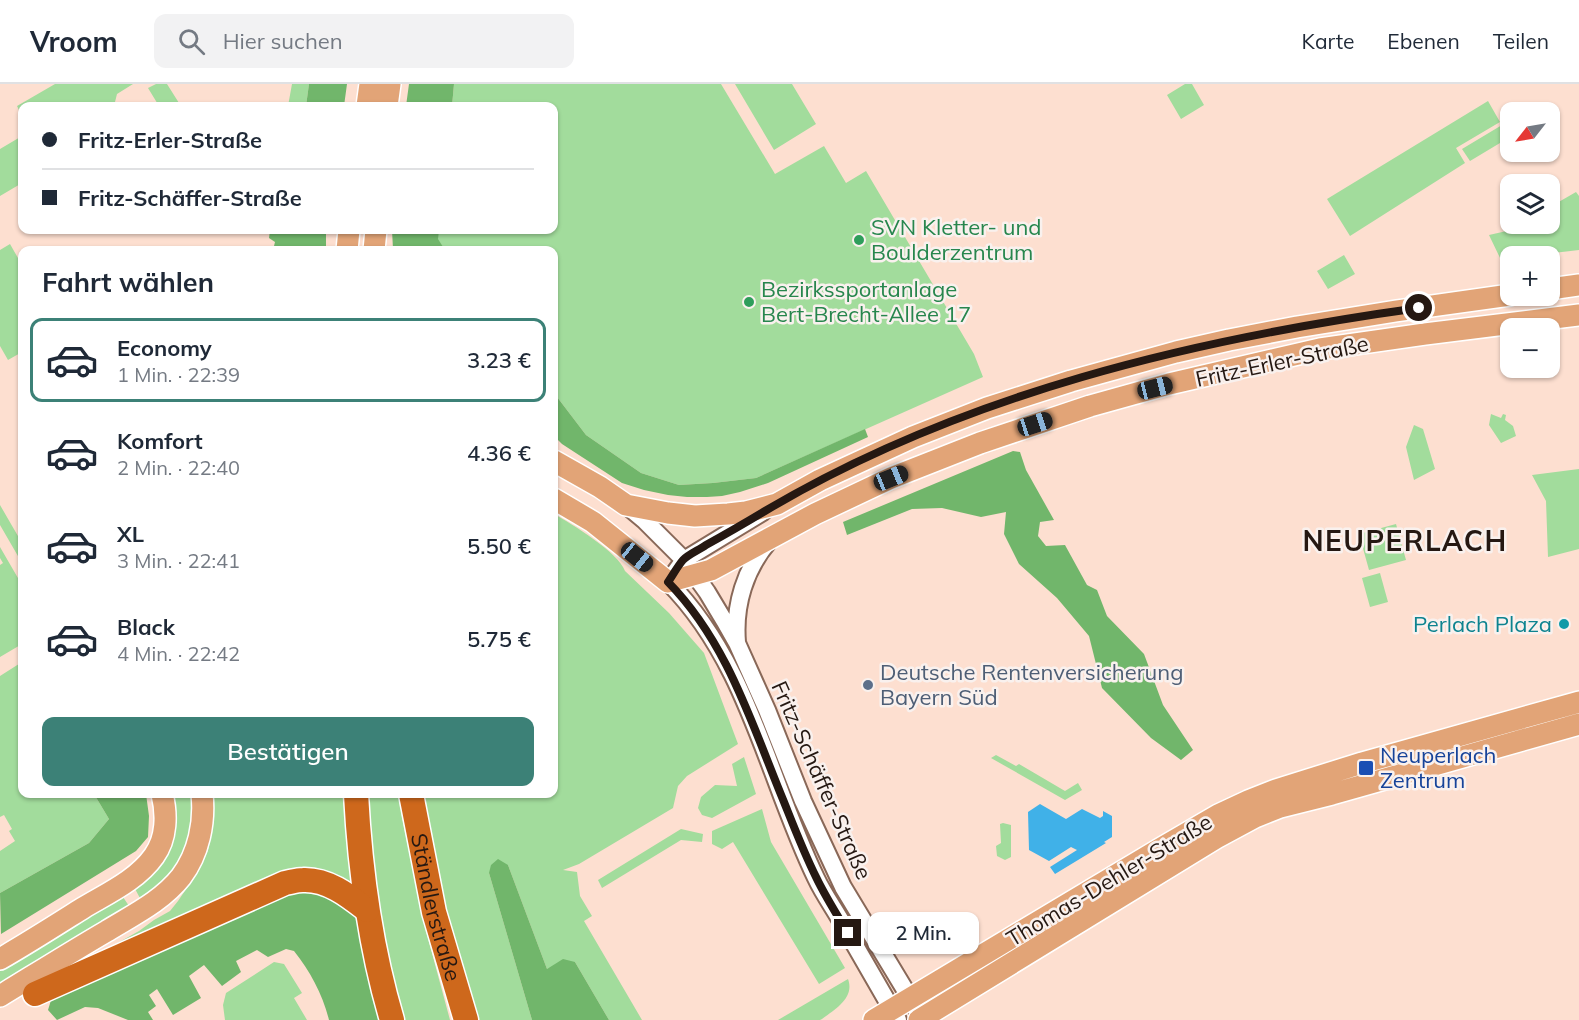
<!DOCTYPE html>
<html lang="de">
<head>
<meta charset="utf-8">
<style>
	:root { --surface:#fff; --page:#f2f2f3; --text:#1f2937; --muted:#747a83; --line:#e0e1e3; --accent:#3c8177 }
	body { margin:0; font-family:Mulish,sans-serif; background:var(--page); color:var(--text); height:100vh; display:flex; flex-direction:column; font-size:22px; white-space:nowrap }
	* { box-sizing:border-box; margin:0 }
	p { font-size:20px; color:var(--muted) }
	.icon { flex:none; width:33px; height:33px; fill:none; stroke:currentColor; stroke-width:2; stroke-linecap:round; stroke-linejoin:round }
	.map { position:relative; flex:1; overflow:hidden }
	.sheet { position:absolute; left:18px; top:162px; width:540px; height:552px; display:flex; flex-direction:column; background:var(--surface); border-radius:12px; box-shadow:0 2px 4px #0004 }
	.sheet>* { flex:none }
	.hud { position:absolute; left:18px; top:18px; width:540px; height:132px; border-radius:12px; box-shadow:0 2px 4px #0004; display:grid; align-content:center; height:132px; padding:0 24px; background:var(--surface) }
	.needle { width:39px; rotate:239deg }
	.fabs { position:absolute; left:1500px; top:18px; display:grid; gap:12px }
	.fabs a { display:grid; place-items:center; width:60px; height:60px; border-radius:12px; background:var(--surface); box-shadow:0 2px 4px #0004; font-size:30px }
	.end { position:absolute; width:27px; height:27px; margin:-14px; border:8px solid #251812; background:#fff; box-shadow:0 0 0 3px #fff }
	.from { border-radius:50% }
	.bubble { position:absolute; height:42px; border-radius:12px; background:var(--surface); box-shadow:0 2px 4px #0004; font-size:20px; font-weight:600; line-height:42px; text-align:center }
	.car { position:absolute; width:18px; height:36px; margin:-18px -9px; border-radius:8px; box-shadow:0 0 4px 2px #0007; background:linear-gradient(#222 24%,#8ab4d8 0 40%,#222 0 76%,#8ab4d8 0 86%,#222 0) }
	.hud b { display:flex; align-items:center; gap:21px; height:57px; font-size:22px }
	.hud b+b { border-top:2px solid var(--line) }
	.hud i { width:15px; height:15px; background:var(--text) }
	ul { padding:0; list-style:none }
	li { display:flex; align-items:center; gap:18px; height:84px; margin:0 12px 9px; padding:0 12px; border:3px solid transparent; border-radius:12px }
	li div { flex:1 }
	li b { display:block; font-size:22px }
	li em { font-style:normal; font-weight:600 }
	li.active { border-color:var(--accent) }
	li>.icon { width:54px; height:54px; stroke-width:1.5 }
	h2 { padding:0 24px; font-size:27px; line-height:72px }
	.cta { display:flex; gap:12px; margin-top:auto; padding:12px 24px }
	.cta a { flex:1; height:69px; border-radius:12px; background:var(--accent); color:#fff; font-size:24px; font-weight:600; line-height:69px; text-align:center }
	header { display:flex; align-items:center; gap:36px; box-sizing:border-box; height:84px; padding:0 30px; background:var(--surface); border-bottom:2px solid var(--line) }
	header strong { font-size:28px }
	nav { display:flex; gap:33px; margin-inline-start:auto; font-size:21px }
	.search { width:420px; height:54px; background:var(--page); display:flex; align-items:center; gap:15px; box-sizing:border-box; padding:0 21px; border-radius:12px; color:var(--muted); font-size:22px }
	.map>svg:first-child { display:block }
</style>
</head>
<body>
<header>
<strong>Vroom</strong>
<div class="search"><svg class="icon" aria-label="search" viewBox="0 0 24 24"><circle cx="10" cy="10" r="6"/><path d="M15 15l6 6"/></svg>Hier suchen</div>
<nav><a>Karte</a><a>Ebenen</a><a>Teilen</a></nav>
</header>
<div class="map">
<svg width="1579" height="936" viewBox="0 0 1579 936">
	<rect width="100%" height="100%" fill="#fddfd0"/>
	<!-- green -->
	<path fill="#a2dc9c" d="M55 0H133L117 10 114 22H22V32L17 22Z
		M156 0H167L179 19 173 22H159L148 4Z
		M292 0H309L306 22H288Z
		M454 0H721L775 90 824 62 846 99 866 87 974 270 983 293 756 394 713 399 679 401 641 389 586 351 554 309V166H445L437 155 439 146H554V22H452Z
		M735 0H792L816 40 774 66Z
		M1185 0H1192L1204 21 1181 35 1167 11Z
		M1488 17 1500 38 1456 64 1465 79 1350 152 1327 115Z
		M1502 41 1510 53 1470 77 1462 65Z
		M22 52V99L0 112V65Z
		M1576 108 1579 112V166L1528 172H1510V175L1501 176 1489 151 1511 146 1522 140H1550V123Z
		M10 160 22 181V268L8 276 0 262V166Z
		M1344 171 1355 190 1328 205 1317 187Z
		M1491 330 1501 334 1503 330 1506 331 1505 336 1513 342 1516 352 1501 359 1489 341Z
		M1414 341 1423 345 1435 385 1414 396 1406 363Z
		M1579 385V465L1548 473 1546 417 1532 391Z
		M0 421 22 459V479L0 441Z
		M554 430C572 440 618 468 625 487L669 529 704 569 738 660 687 692 678 702 673 724 579 780 563 786 577 788 580 812 592 832 584 837 642 936H609L575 878 547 885 508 781 489 789 532 936H475L447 837 420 710H554Z
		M1396 440 1406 476 1369 486 1359 450Z
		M0 463 22 501V560L0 573V481L3 479 0 474Z
		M1380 489 1388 518 1370 523 1362 494Z
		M22 578V710H94L109 735 89 759 0 809V767L15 757 9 747 12 745 4 731 0 733V592Z
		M996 671 1016 682 1019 680 1065 707 1078 699 1082 706 1065 716 991 674Z
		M744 673 756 710 712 734 702 731 698 724 701 713 715 701 737 702 732 680Z
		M171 710H196L198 718 184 777 142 818 133 801Z
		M213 710H348L353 802 98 870 139 847 154 836 170 827 178 817 199 786 208 766 214 735Z
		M364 710H403L406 726 401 728 422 832 450 936H400L388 894Z
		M762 725 771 758 845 884 819 900 733 758 722 765 712 760V747Z
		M1003 739 1011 741V773L1005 776 997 772 996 762 1001 759 1000 740Z
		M681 745 703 750 702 758 681 756 602 804 598 796Z
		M123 813 129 822 0 906V882Z
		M274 878 284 880 302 909 294 914 307 936H225L223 921 226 909Z
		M848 895C855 914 835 925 822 935L820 936H778Z"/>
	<!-- forest -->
	<path fill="#71b66b" d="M309 0H347L344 22H306Z
		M409 0H454L452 22H406Z
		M270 146H326V166H293V162H289L287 166H273L275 158 269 154Z
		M392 146H439L438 155 445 166H422L421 165H393Z
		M554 309 586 351 641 389 679 401 713 399 756 394 865 345 868 353 768 399 740 408 722 412 707 413H687L668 411 644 406 622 399 562 360 554 352Z
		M1013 367 1020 368 1026 386 1054 436 1040 438 1038 452 1046 462 1065 461 1087 501 1097 506 1107 532 1144 570 1163 621 1193 666 1181 676 1151 654 1102 604 1089 552 1057 514 1019 480 1004 450 1006 428 981 433 942 424 912 425 847 451 843 438Z
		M94 710H146L149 732 148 753 136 767 1 850 0 809 89 759 109 735Z
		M498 775 508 781 547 885 563 875 575 878 609 936H532L489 789 491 781Z
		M313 804 350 820 363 844 384 936H329C323 911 310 887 294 867L286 865 268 873 257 866 236 877 241 888 222 902 204 881 189 892 201 914 173 931 157 905 149 911 156 922 148 928 153 936H128L98 924 85 923 57 936 48 926 52 913 164 866 290 808Z"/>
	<!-- water -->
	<path fill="#40b1e8" d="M1040 720 1066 735 1082 725 1100 734 1103 732V727L1112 732V753L1104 758 1106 759 1055 790 1050 783 1077 766 1071 763 1049 777 1029 766 1028 728Z"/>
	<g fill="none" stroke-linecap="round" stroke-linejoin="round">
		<defs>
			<path id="minor" d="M626 421 644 436 684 476 707 508 725 538 737 559 767 626 803 717 843 803 922 934
				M763 428 684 476 668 498C748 578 768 695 816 794 823 809 833 823 841 837 860 870 879 903 898 936
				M737 558C734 521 745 485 769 457"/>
			<path id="major" d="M367 22 370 0
				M387 22 390 0
				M347 166 349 146
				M374 166 376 146
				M1550 205 1579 201
				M554 377 600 403 626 421 668 429 695 432 728 430 746 428 777 420 820 396 913 353 987 324 1071 297 1176 268 1229 256 1297 243 1396 227 1510 211
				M554 415 593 438 668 498 711 486 815 430 891 394 980 359 1090 322 1169 300 1320 265 1425 250 1579 231
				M0 875C28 859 56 841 83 824 108 809 137 796 154 772 167 754 167 730 162 710
				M0 912C36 890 71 868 107 847 133 831 162 817 181 793 199 769 205 738 202 710
				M874 936 1158 766 1218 731 1248 717 1276 706 1362 679 1579 618
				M919 936 1216 754 1255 733 1280 723 1332 710 1579 640"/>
			<g id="highway">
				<path d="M356 710C360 786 370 862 392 936"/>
				<path id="s1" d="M411 710 434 828 466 936"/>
				<path d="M35 910 285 799C291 798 297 796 303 796 328 795 349 812 367 826"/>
			</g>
		</defs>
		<!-- minor casing -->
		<use href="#minor" stroke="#896858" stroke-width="20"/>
		<!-- major casing -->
		<use href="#major" stroke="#fff" stroke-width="24"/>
		<!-- highway casing -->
		<use href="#highway" stroke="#fff" stroke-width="27"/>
		<!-- minor -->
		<use href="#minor" stroke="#fff" stroke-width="16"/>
		<!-- major -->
		<use href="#major" stroke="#e2a477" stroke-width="21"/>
		<!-- highway -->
		<use href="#highway" stroke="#ce681c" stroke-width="24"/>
	</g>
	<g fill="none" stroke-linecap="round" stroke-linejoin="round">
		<!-- route -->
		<path stroke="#251812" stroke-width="8" d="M848 849C837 831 825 812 816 793 804 769 794 743 784 718 752 641 728 559 668 498 673 491 677 483 683 476 689 470 699 466 706 461 726 450 745 439 765 427 962 310 1194 255 1419 224"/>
	</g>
	<!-- markers -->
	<g fill="#2e9e5b" stroke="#f9f1ee" stroke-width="2">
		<circle cx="859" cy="156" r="6"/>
		<circle cx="749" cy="218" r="6"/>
	</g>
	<circle fill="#0f9aa8" stroke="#f9f1ee" stroke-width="2" cx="1564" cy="540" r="6"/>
	<circle fill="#5c6f8a" stroke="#f9f1ee" stroke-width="2" cx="868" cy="601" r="6"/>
	<rect fill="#1a4fb4" stroke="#f9f1ee" stroke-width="2" x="1358" y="676" width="16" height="16" rx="3"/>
	<g text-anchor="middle" stroke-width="5" stroke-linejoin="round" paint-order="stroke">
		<!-- leisure labels -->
		<g font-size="22" fill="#27864d" stroke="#f9f1ee" text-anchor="start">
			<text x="871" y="151">SVN Kletter- und<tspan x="871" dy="25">Boulderzentrum</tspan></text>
			<text x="761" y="213">Bezirkssportanlage<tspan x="761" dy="25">Bert-Brecht-Allee 17</tspan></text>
		</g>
		<!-- street labels -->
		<g font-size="22" fill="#251812" stroke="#f9f1ee">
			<text transform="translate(1282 277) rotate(-12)" y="8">Fritz-Erler-Straße</text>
			<text transform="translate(822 696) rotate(66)" y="8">Fritz-Schäffer-Straße</text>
			<text transform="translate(1109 796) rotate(-31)" y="8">Thomas-Dehler-Straße</text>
			<text dy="8" stroke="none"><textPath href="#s1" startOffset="116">Ständlerstraße</textPath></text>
		</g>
		<!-- culture labels -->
		<g font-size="22" fill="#0d838f" stroke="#f9f1ee" text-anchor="end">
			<text x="1552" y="548">Perlach Plaza</text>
		</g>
		<!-- service labels -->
		<g font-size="22" fill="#4e5e75" stroke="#f9f1ee" text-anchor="start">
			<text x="880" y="596">Deutsche Rentenversicherung<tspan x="880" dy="25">Bayern Süd</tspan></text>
		</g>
		<!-- transit labels -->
		<g font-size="22" fill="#164399" stroke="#f9f1ee" text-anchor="start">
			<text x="1380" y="679">Neuperlach<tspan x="1380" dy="25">Zentrum</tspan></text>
		</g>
		<!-- district labels -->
		<g font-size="28" font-weight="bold" letter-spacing="1.5" fill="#251812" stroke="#f9f1ee">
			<text x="1405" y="467">NEUPERLACH</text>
		</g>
	</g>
</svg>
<div class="fabs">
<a><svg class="needle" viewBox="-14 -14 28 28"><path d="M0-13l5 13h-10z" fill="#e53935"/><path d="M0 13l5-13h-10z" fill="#747a83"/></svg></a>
<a><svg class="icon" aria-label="layers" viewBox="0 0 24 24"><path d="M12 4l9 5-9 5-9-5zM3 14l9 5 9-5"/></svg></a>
<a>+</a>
<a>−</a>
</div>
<i class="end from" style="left:1419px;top:224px"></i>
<i class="end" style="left:848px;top:849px"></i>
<div class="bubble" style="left:868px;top:828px;width:111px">2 Min.</div>
<i class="car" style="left:1155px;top:304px;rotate:76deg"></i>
<i class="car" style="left:1035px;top:340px;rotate:72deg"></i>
<i class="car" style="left:891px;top:394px;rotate:68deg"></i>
<i class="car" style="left:637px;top:473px;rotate:129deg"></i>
<div class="hud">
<b><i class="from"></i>Fritz-Erler-Straße</b>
<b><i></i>Fritz-Schäffer-Straße</b>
</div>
<section class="sheet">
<h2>Fahrt wählen</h2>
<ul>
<li class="active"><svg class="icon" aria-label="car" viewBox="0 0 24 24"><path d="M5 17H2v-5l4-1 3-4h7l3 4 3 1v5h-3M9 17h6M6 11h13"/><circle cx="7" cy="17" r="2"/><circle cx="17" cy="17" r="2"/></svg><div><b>Economy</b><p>1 Min. · 22:39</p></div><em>3.23 €</em></li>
<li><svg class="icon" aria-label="car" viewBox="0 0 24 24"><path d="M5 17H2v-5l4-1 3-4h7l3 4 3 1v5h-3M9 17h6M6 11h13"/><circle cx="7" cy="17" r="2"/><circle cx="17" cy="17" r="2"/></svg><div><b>Komfort</b><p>2 Min. · 22:40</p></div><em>4.36 €</em></li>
<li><svg class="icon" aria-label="car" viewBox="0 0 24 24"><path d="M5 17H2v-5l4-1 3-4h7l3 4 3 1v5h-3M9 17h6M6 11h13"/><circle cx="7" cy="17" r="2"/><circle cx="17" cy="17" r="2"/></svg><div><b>XL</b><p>3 Min. · 22:41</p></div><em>5.50 €</em></li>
<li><svg class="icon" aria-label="car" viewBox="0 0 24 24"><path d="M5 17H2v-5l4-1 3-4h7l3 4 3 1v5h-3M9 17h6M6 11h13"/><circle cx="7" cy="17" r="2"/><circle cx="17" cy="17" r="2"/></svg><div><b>Black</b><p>4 Min. · 22:42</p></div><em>5.75 €</em></li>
</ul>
<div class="cta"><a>Bestätigen</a></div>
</section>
</div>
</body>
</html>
